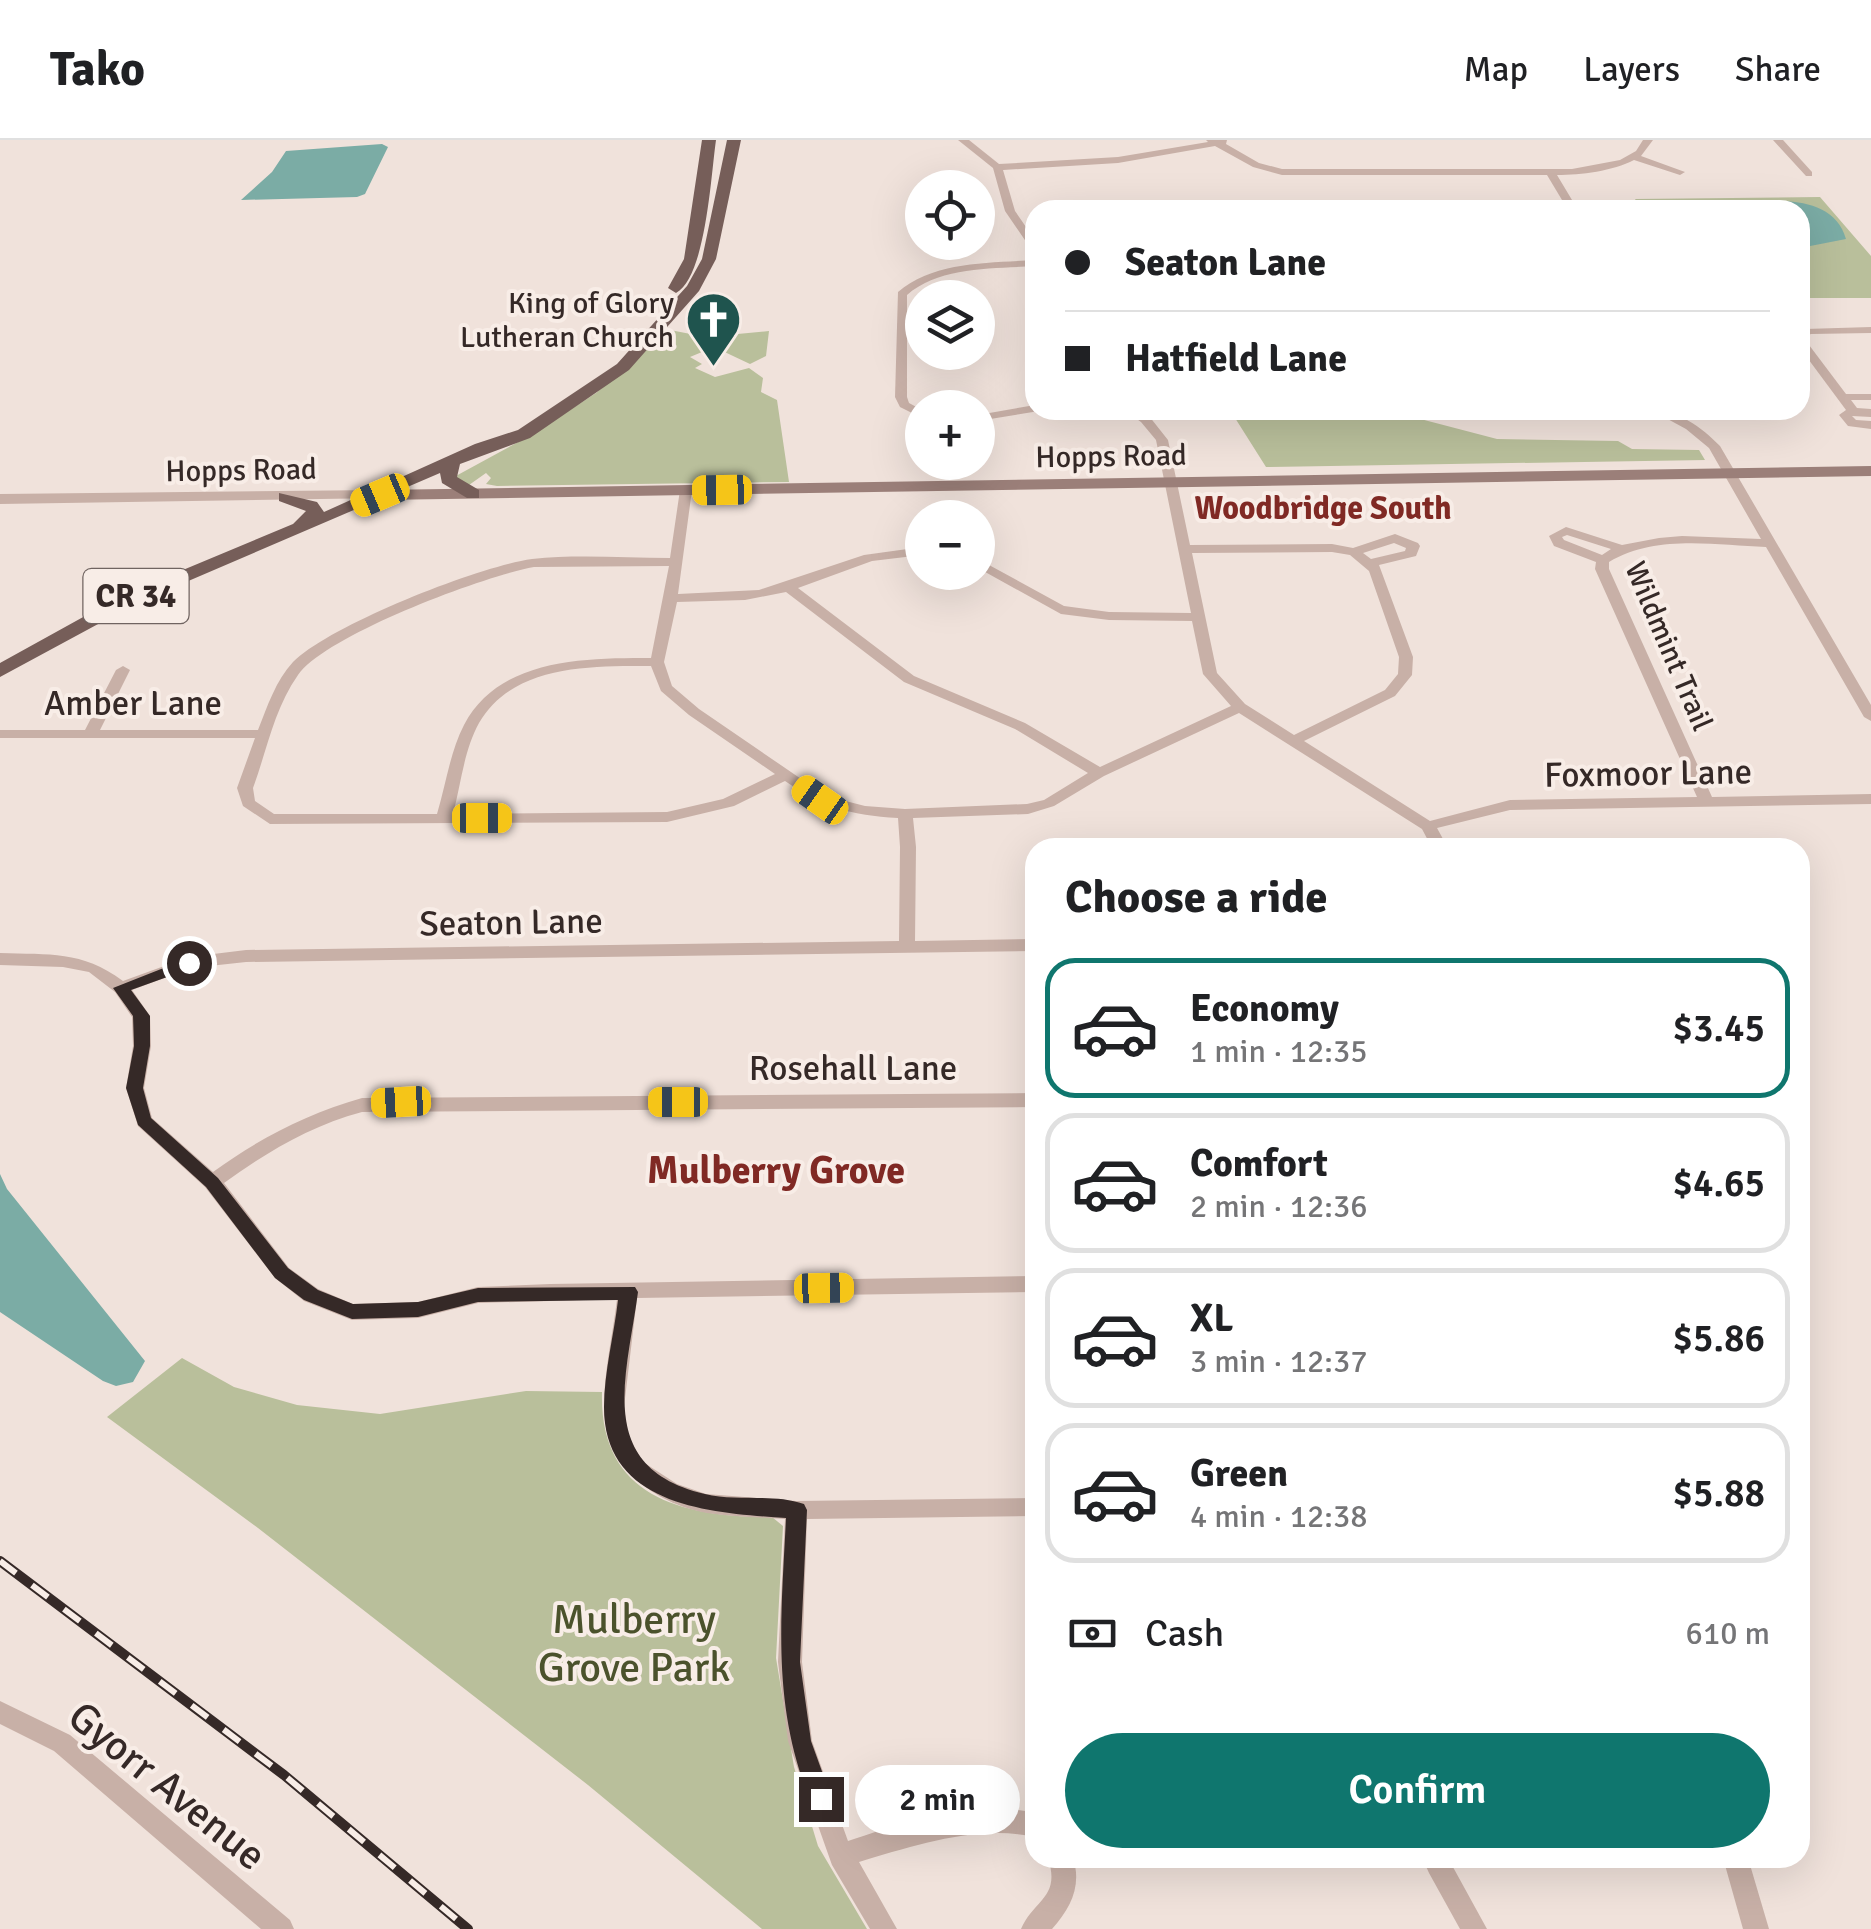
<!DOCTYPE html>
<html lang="en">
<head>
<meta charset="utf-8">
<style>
	:root { --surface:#fff; --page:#f6f6f6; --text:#202124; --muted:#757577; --line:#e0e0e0; --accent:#0f766e }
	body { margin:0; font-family:Signika,sans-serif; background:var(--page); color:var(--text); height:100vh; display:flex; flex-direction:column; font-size:38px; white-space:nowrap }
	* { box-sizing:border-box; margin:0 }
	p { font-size:32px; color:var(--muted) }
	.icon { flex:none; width:55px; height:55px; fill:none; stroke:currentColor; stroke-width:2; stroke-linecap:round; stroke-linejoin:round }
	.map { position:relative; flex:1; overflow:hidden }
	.sheet { position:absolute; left:1025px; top:698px; width:785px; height:1030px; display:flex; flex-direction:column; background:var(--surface); border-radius:30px; box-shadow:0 10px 40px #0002 }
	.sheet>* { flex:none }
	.hud { position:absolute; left:1025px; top:60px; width:785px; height:220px; border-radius:30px; box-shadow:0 10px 40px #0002; display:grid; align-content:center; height:220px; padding:0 40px; background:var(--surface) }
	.tools { position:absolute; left:905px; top:30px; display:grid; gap:20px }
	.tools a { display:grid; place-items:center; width:90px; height:90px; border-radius:50%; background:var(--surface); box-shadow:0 10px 40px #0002; font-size:50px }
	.end { position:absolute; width:45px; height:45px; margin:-22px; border:12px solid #352927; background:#fff; box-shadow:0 0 0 5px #fff }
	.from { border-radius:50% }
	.bubble { position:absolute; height:70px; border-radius:35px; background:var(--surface); box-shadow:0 10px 40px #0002; font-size:32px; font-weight:600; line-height:70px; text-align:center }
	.car { position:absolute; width:30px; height:60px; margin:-30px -15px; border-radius:12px; box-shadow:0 0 8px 2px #0007; background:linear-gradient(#f5c518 24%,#345 0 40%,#f5c518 0 76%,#345 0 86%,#f5c518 0) }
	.hud b { display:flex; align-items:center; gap:35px; height:95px; font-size:38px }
	.hud b+b { border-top:2px solid var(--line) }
	.hud i { width:25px; height:25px; background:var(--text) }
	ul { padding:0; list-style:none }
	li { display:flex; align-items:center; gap:30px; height:140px; margin:0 20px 15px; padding:0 20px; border:5px solid var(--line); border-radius:30px }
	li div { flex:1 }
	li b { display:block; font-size:38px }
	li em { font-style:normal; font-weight:600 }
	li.current { border-color:var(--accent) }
	li>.icon { width:90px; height:90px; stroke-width:1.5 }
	h2 { padding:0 40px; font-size:45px; line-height:120px }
	.pay { display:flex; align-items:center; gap:25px; height:110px; padding:0 40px; font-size:38px }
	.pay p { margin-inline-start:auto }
	.cta { display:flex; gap:20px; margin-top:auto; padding:20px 40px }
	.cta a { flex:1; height:115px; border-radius:60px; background:var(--accent); color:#fff; font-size:40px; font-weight:600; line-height:115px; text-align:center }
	header { display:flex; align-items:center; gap:60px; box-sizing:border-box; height:140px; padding:0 50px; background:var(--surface); border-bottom:2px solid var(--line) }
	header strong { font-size:48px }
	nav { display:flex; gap:55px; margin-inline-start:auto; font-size:35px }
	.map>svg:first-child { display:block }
</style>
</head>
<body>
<header>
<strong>Tako</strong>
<nav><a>Map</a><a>Layers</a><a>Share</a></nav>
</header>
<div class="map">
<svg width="1871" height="1789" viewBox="0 0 1871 1789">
	<rect width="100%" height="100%" fill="#f0e2db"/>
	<!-- green -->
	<path fill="#b9bf9b" d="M1820 57 1871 116V158H1800V70H1642L1635 59Z
		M1499 61 1503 70H1189L1186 64Z
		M670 190 706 197 769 191 766 216 750 224 714 207 690 217 702 224 695 228 715 237 749 228 763 238 761 252 777 260 789 342 497 346 486 344 491 338 486 333 469 345 454 337 533 294 596 253Z
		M1230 270H1386L1497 299 1618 301 1632 309 1699 310 1705 320 1266 327Z
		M182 1218 234 1247 297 1265 380 1274 526 1251 602 1252C599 1358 684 1377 772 1377L783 1386 776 1518 794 1627 818 1706 867 1789H762L588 1645 258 1388 107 1277Z"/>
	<!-- water -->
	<path fill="#7baca5" d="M382 4 388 7 365 54 357 57 241 60 272 32 286 11Z
		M1783 61C1810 62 1838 70 1846 99L1800 108V70L1652 69 1663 62Z
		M0 1034 7 1049 145 1221 133 1242 116 1246 103 1241 0 1172Z"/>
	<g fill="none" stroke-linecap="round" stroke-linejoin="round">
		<!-- minor -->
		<path fill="#c8b0a7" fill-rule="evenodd" d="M958 0H969L999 24 1118 17 1208 2 1206 0H1227L1226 4 1259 23 1282 29H1572L1620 20 1636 11 1643 0H1653L1641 16 1685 32 1680 35 1634 20C1613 31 1581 35 1557 35L1578 70H1568L1547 35H1282L1253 27 1215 6 1118 23 1003 30 1015 71 1035 100V110L1031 109 1005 71 993 28Z
			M1773 0H1783L1812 32V36H1806Z
			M1035 120V126C994 129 940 126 907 155V257L909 263 922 270V278L900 267 895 257 898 152C934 121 990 123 1035 120Z
			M1871 187V193L1811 194 1803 197 1846 254H1871V260H1851L1857 268 1871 269V277L1852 276 1856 280 1871 281V289L1848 286 1839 275 1846 270 1800 208V191L1805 189Z
			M1035 265V270L1039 271 978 281V275Z
			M1124 270H1138L1149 276 1168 300 1190 405 1332 404 1353 408 1395 394 1418 403 1420 406 1416 416 1379 425 1413 517 1412 535 1395 556 1304 601 1430 681 1510 660 1697 657 1595 429 1596 422 1554 406 1549 396 1566 387 1622 405 1659 398 1682 396 1761 399 1709 308 1686 289 1651 270C1679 270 1701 287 1720 306L1871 565V581L1864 577 1766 407C1715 405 1655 394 1609 422V429L1712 657 1871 654V664L1510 670 1437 688 1448 708H1432L1422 689 1239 573 1104 636 1054 666 1028 674 913 678 916 707 915 801 1035 799V811L246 822 191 828 132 850 150 876 151 906 144 948 152 978 213 1032C260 998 306 974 362 958L1035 953V967L362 972C310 986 267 1012 224 1043L289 1128 318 1149 353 1164 418 1162 478 1147 550 1144 1035 1136V1152L637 1158 624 1267 628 1297 643 1322 677 1344 706 1354 796 1361 1035 1358V1376L807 1379 802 1522 812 1601 848 1701C904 1682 976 1659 1035 1673V1697C978 1684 913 1706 859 1722L897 1789H870L832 1725 788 1601 778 1522 785 1379C759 1377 732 1377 707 1373 653 1363 603 1325 604 1266 604 1231 613 1194 617 1159L478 1163 418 1178 352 1180 304 1161 275 1138 205 1047 138 986 126 948 133 906 132 877 115 852 89 832 63 827 0 825V813C50 815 81 810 123 841L189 817 246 810 899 801 900 707 898 678C850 675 824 668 785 641L734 666 667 682 270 684 243 666 237 648 255 598H0V590H85L116 530 123 526 130 530 100 590H258C267 567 276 540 293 522 330 485 479 426 532 419 577 414 625 418 670 418L680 350 686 346 692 350 678 454 759 450 864 415 922 407V415L872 421 798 448 914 536 1025 583 1100 627 1231 566 1203 534 1192 481 1109 480 1061 474 978 428V419L1064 466 1109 472 1191 473 1156 300 1141 282ZM1567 395 1611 409 1602 415 1564 400 1562 397ZM1394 403 1406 408 1405 411 1371 419 1363 413ZM1332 412 1350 415 1369 431 1399 517 1398 534 1385 550 1294 595 1245 564 1217 533 1192 413ZM669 426 651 518C585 518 499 518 464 585 450 612 446 644 437 674H274L255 661 253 648C267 610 274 569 298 535 326 495 484 436 534 427ZM786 452 904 542 1015 589 1088 633 1044 660 1027 664 905 669 865 666 826 656 699 569 672 546 664 522 677 462 745 460ZM651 526 661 551 689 575 775 634 723 659 667 672 453 674C461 644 464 610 479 583 513 524 592 526 651 526Z
			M0 1561 70 1595 290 1780 294 1789H261L54 1611 0 1584Z
			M1048 1718H1073C1082 1745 1071 1768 1052 1789H1021C1034 1759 1061 1758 1048 1718Z
			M1428 1718H1448L1487 1789H1460L1429 1733 1425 1724Z
			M1723 1718H1748L1769 1789H1743Z"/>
		<!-- tertiary -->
		<path fill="#c8b0a7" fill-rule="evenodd" d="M380 350 388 355 386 358 0 364V354Z"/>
		<!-- secondary -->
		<path fill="#9b7f79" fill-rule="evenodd" d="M1871 326V336L380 360 371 355 380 350Z"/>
		<!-- primary -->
		<path fill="#765e59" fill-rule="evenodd" d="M702 0H716C711 34 706 137 676 153L668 148 684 119Z
			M727 0H741L716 119 699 151 629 230 530 298 460 324 457 337 479 350V358H467L442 343 440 333 137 463 0 537V523L123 455 293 384 306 371 279 361V353L317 362 324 372 475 304 518 290 617 224 687 146 702 119Z"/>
		<defs>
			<path id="rail" d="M0 1421 284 1635 468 1789"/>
		</defs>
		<!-- rail casing -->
		<use href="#rail" stroke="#352927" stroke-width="10"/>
		<!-- rail -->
		<use href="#rail" stroke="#f8ede7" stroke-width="6" stroke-dasharray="20" stroke-linecap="butt"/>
	</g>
	<!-- route -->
	<path fill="#352927" d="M189 818 195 819V827L131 850 150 876V906L143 948 151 978 218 1038 288 1128 318 1150 353 1164 418 1162 478 1148 635 1147 638 1152C627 1236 593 1328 705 1354 736 1362 773 1353 804 1364L807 1370 800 1522 811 1601 832 1659 829 1667 821 1670 813 1667C771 1569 781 1481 786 1378 712 1373 604 1367 604 1267 604 1232 614 1195 618 1160L478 1162 418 1177 352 1179 304 1160 275 1138 206 1047 138 985 126 948 134 906 133 876 113 848Z"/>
	<!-- icons -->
	<defs>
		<symbol id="church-pin" viewBox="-11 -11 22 30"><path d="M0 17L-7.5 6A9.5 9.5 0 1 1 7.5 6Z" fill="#1f544e" stroke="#f8ede7"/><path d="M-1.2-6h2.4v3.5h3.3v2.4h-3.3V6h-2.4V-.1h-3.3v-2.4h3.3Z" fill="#fff"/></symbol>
	</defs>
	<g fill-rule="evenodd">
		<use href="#church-pin" x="682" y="148" width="63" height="86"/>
	</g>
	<g text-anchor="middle" stroke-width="8" stroke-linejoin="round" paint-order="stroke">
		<!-- far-poi labels -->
		<g font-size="30" fill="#352927" stroke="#f8ede7" text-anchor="end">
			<text x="674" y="173">King of Glory<tspan x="674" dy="34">Lutheran Church</tspan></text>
		</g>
		<!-- far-street labels -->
		<g font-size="30" fill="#352927" stroke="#f8ede7">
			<text transform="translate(1111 316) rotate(-1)" y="10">Hopps Road</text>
			<text transform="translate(241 330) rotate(-1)" y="10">Hopps Road</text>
			<text transform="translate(1669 506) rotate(67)" y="10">Wildmint Trail</text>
		</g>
		<!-- far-neighbourhood labels -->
		<g font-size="32" font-weight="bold" fill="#802924" stroke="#f8ede7">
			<text x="1323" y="379">Woodbridge South</text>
		</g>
		<!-- shield labels -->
		<rect fill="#f8ede7" stroke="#706461" stroke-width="2.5" x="83.5" y="429" width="105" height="54" rx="8"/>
		<g font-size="32" font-weight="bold" fill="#352927">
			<text x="136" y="467">CR 34</text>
		</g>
		<!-- street labels -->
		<g font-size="35" fill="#352927" stroke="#f8ede7">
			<text x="133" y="575">Amber Lane</text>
			<text transform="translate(1648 633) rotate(-1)" y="12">Foxmoor Lane</text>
			<text transform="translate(511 782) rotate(-1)" y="12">Seaton Lane</text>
			<text x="853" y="940">Rosehall Lane</text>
		</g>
		<!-- neighbourhood labels -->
		<g font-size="38" font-weight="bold" fill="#802924" stroke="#f8ede7">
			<text x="776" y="1043">Mulberry Grove</text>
		</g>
		<!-- near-park labels -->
		<g font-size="42" fill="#4b522c" stroke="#f8ede7">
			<text x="634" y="1493">Mulberry<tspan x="634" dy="48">Grove Park</tspan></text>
		</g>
		<!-- near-street labels -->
		<g font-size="42" fill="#352927" stroke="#f8ede7">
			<text transform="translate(168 1645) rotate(39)" y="15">Gyorr Avenue</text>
		</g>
	</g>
</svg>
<div class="tools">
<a><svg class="icon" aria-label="locate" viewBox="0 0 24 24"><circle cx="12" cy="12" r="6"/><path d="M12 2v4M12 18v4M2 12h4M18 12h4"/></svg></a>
<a><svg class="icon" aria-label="layers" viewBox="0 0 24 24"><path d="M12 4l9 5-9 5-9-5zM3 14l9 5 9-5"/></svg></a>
<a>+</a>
<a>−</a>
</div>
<i class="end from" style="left:189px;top:823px"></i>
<i class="end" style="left:821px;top:1659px"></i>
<div class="bubble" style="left:855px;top:1625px;width:165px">2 min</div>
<i class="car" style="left:722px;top:350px;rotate:269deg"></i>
<i class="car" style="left:380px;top:355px;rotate:247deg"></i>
<i class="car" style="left:820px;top:660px;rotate:305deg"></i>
<i class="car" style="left:482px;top:678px;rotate:90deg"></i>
<i class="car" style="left:401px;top:962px;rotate:267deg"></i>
<i class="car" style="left:678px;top:962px;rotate:270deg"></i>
<i class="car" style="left:824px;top:1148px;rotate:89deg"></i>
<div class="hud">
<b><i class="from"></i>Seaton Lane</b>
<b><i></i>Hatfield Lane</b>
</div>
<section class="sheet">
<h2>Choose a ride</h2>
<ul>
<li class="current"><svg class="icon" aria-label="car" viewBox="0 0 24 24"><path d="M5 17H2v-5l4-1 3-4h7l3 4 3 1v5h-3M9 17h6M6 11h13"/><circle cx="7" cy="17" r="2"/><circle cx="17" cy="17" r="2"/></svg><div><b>Economy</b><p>1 min · 12:35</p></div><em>$3.45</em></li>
<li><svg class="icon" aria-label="car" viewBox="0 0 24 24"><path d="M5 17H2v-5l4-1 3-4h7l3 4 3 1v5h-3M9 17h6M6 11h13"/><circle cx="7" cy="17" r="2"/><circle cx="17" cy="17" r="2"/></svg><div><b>Comfort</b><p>2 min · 12:36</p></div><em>$4.65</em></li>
<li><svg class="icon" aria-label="car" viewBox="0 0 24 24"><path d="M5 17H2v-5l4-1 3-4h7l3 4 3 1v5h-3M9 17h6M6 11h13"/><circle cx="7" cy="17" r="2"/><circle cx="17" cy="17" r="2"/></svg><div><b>XL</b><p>3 min · 12:37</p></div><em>$5.86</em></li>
<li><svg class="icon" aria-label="car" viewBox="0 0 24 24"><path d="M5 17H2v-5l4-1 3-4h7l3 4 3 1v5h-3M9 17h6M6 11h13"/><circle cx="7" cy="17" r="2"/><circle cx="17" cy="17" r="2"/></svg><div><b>Green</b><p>4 min · 12:38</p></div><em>$5.88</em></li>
</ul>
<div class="pay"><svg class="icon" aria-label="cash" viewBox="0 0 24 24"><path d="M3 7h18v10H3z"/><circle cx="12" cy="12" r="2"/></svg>Cash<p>610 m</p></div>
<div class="cta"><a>Confirm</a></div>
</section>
</div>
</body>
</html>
